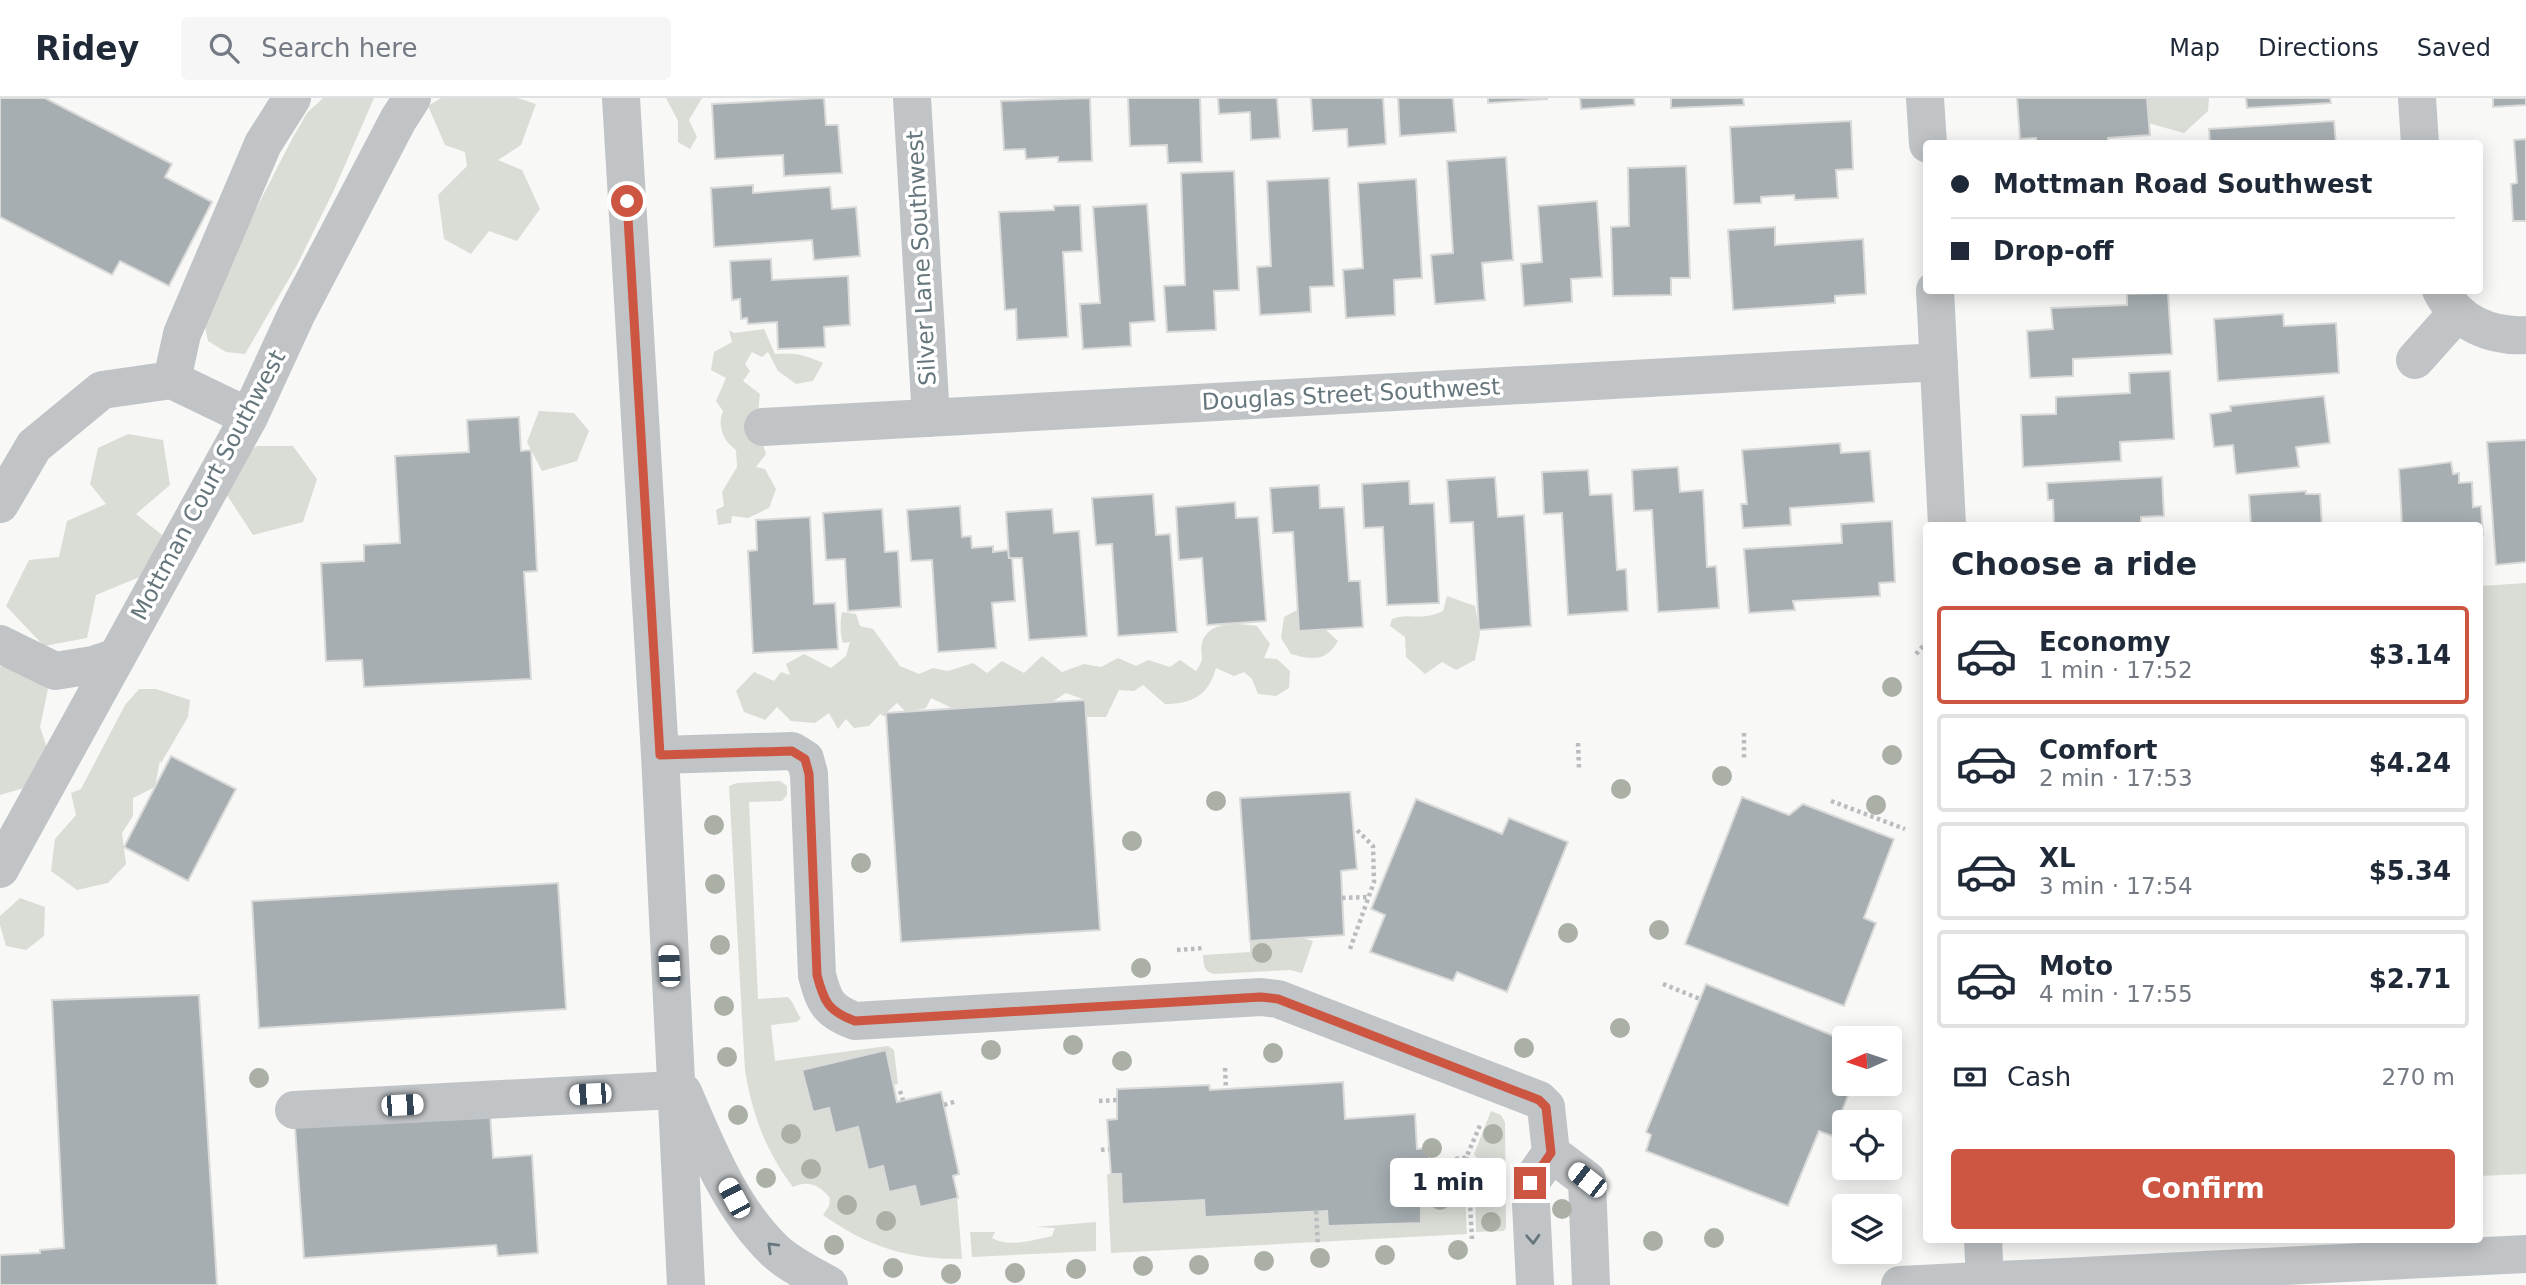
<!DOCTYPE html>
<html lang="en">
<head>
<meta charset="utf-8">
<style>
	:root { --surface:#fff; --page:#f6f6f7; --text:#1f2937; --muted:#747a83; --line:#e0e1e3; --accent:#cd5642 }
	body { margin:0; font-family:"DejaVu Sans",sans-serif; background:var(--page); color:var(--text); height:100vh; display:flex; flex-direction:column; font-size:26px; white-space:nowrap }
	* { box-sizing:border-box; margin:0 }
	p { font-size:23px; color:var(--muted) }
	.icon { flex:none; width:38px; height:38px; fill:none; stroke:currentColor; stroke-width:2; stroke-linecap:round; stroke-linejoin:round }
	.map { position:relative; flex:1; overflow:hidden }
	.side { position:absolute; left:1923px; top:424px; width:560px; height:721px; display:flex; flex-direction:column; background:var(--surface); border-radius:7px; box-shadow:0 4px 18px #0003 }
	.side>* { flex:none }
	.hud { position:absolute; left:1923px; top:42px; width:560px; height:154px; border-radius:7px; box-shadow:0 4px 18px #0003; display:grid; align-content:center; height:154px; padding:0 28px; background:var(--surface) }
	.needle { width:46px; rotate:267deg }
	.fabs { position:absolute; left:1832px; top:928px; display:grid; gap:14px }
	.fabs a { display:grid; place-items:center; width:70px; height:70px; border-radius:7px; background:var(--surface); box-shadow:0 4px 18px #0003; font-size:35px }
	.end { position:absolute; width:32px; height:32px; margin:-16px; border:9px solid #cd5642; background:#fff; box-shadow:0 0 0 4px #fff }
	.from { border-radius:50% }
	.bubble { position:absolute; height:49px; border-radius:7px; background:var(--surface); box-shadow:0 4px 18px #0003; font-size:23px; font-weight:700; line-height:49px; text-align:center }
	.car { position:absolute; width:21px; height:42px; margin:-21px -10px; border-radius:9px; box-shadow:0 0 5px 2px #0007; background:linear-gradient(#fff 24%,#345 0 40%,#fff 0 76%,#345 0 86%,#fff 0) }
	.hud b { display:flex; align-items:center; gap:24px; height:66px; font-size:26px }
	.hud b+b { border-top:2px solid var(--line) }
	.hud i { width:18px; height:18px; background:var(--text) }
	ul { padding:0; list-style:none }
	li { display:flex; align-items:center; gap:21px; height:98px; margin:0 14px 10px; padding:0 14px; border:4px solid var(--line); border-radius:7px }
	li div { flex:1 }
	li b { display:block; font-size:26px }
	li em { font-style:normal; font-weight:700 }
	li.selected { border-color:var(--accent) }
	li>.icon { width:63px; height:63px; stroke-width:1.5 }
	h2 { padding:0 28px; font-size:32px; line-height:84px }
	.pay { display:flex; align-items:center; gap:18px; height:77px; padding:0 28px; font-size:26px }
	.pay p { margin-inline-start:auto }
	.button { display:flex; gap:14px; margin-top:auto; padding:14px 28px }
	.button a { flex:1; height:80px; border-radius:7px; background:var(--accent); color:#fff; font-size:28px; font-weight:700; line-height:80px; text-align:center }
	header { display:flex; align-items:center; gap:42px; box-sizing:border-box; height:98px; padding:0 35px; background:var(--surface); border-bottom:2px solid var(--line) }
	header strong { font-size:33px }
	nav { display:flex; gap:38px; margin-inline-start:auto; font-size:24px }
	.search { width:490px; height:63px; background:var(--page); display:flex; align-items:center; gap:18px; box-sizing:border-box; padding:0 24px; border-radius:7px; color:var(--muted); font-size:26px }
	.map>svg:first-child { display:block }
</style>
</head>
<body>
<header>
<strong>Ridey</strong>
<div class="search"><svg class="icon" aria-label="search" viewBox="0 0 24 24"><circle cx="10" cy="10" r="6"/><path d="M15 15l6 6"/></svg>Search here</div>
<nav><a>Map</a><a>Directions</a><a>Saved</a></nav>
</header>
<div class="map">
<svg width="2526" height="1187" viewBox="0 0 2526 1187">
	<rect width="100%" height="100%" fill="#f8f8f6"/>
	<!-- green -->
	<path fill="#d9ddd6" d="M323 0H374L334 92 297 167 245 256 226 254 208 243 204 224 211 199 292 41 307 15Z
		M441 0H517L536 6 521 47 498 62 522 72 540 111 517 143 489 133 471 156 444 141 438 97 467 68 465 54 445 47 428 8Z
		M666 0H702L689 22 697 39 690 51 678 44V23Z
		M2140 0H2209L2208 13 2184 35 2148 25Z
		M764 231 775 256C794 254 806 257 823 265L813 283 796 286 778 273 768 254 762 259 752 254 745 266 750 273 743 283 760 296C757 317 759 335 766 356L756 369 765 371 776 391 769 410 748 420 732 418 731 425 718 427 716 412 724 408 722 394 737 369 736 352C723 343 717 328 723 313L716 303 726 280 711 272 714 254 732 244 729 232 734 235Z
		M539 313 574 315 589 333 577 363 542 373 527 344Z
		M128 336 163 342 170 387 136 416 162 437 142 478 96 497 87 540 44 548 6 508 29 462 59 459 67 423 106 406 90 386 98 350Z
		M257 348H293L317 381 303 424 253 437 227 397 229 366Z
		M2526 485V1076L2480 1078V488Z
		M1447 498 1475 508 1480 536 1475 562 1456 572 1442 564 1425 576 1406 559 1405 539 1390 528 1392 521C1412 514 1420 524 1443 513Z
		M1297 512H1304L1338 543C1326 564 1312 562 1291 556L1281 540 1284 519Z
		M842 514 856 516 860 528 873 531 900 568 919 576 933 570 948 573 973 565 987 575 1002 563 1024 575 1042 558 1062 574 1084 566 1101 569 1118 560 1136 568 1148 562 1170 569 1180 562 1196 573C1207 557 1199 559 1202 545 1208 522 1240 525 1257 528L1270 546 1264 560 1277 561 1290 573 1289 590 1276 598 1258 596 1252 581 1244 574 1234 578 1216 570C1209 597 1192 606 1165 606L1143 587 1134 593 1119 592 1106 619H1086L1085 602 1066 595 1052 604 954 611 931 600 926 610 906 614 897 605 886 615V619L880 616 869 628 854 630 846 621 838 631 829 615 815 625 791 623 777 609 765 622 744 614 736 593 754 574 774 583 781 574 790 577 786 566 804 556 831 570 846 558 850 544 843 545C840 538 840 522 842 514Z
		M11 564 48 591 40 629 50 659 24 690 0 697V569Z
		M139 591H156L190 602 188 619 161 665 160 662 155 689 133 700V718L122 735 126 766 108 785 77 792 51 773 55 741 76 717 71 695 81 691 125 607Z
		M780 683 787 688V697L782 703 749 704 758 901 788 899C795 906 795 913 801 920L797 924 771 927 775 963 888 948 894 952 898 986 893 987 885 953 803 972 813 1014 829 1010 835 1035 858 1029 868 1072 883 1068 915 1088 920 1109 957 1100 962 1161C906 1161 869 1149 823 1117L829 1108 830 1100C820 1087 808 1082 793 1089 766 1054 752 1016 745 972L729 688 737 685Z
		M20 800 45 809 44 838 26 852 6 848 0 827V818Z
		M1302 840 1313 843 1302 875 1290 872 1214 876C1203 873 1204 867 1203 857L1250 854V843Z
		M1491 1013 1501 1017 1505 1024 1506 1129 1504 1133 1476 1134 1475 1089C1483 1079 1482 1066 1474 1056Z
		M1107 1076H1121L1123 1106 1204 1102 1205 1119 1327 1113 1328 1128 1420 1125 1421 1104 1431 1103 1430 1082H1443L1451 1091 1465 1096 1467 1136 1111 1155Z
		M1096 1124V1153L972 1159 970 1134H995L992 1140C1010 1150 1033 1142 1052 1138L1055 1130 1036 1129Z"/>
	<!-- building -->
	<path fill="#a6aeb2" stroke="#dadad9" stroke-width="2" d="M0 0H45L172 66 165 79 212 104 169 188 120 163 112 177 0 119Z
		M824 0 826 27H838L842 75 784 78 783 57 715 61 712 6Z
		M1090 0 1092 63 1058 64V59L1026 61 1025 51 1004 52 1001 3Z
		M1128 0H1200L1202 64 1168 65 1167 47 1130 48Z
		M1218 0H1277L1280 40 1251 42 1250 14 1219 16Z
		M1311 0H1383L1386 46 1348 49 1347 31 1313 33Z
		M1398 0H1453L1456 34 1400 38Z
		M1488 0H1547V1L1488 5Z
		M1580 0H1634L1635 7 1581 11Z
		M1671 0H1743L1744 7 1671 10Z
		M2017 0H2147L2150 37 2108 40V46H2036V40L2020 41Z
		M2246 0H2330L2331 5 2247 10Z
		M2493 0H2526V7L2493 9Z
		M1851 23 1853 71 1836 72 1838 100 1795 102 1794 97 1761 99V105L1734 106 1730 29Z
		M2334 23 2336 46H2210L2209 31Z
		M2526 41V123H2513L2511 86 2517 85 2514 42Z
		M1506 59 1513 162 1482 165 1485 202 1435 206 1431 157 1453 155 1447 63Z
		M1686 68 1690 180H1671V197L1613 198 1611 129 1629 128 1628 70Z
		M1234 73 1239 192 1214 193 1216 232 1167 234 1164 188 1185 187 1181 75Z
		M1329 80 1334 188 1310 189 1311 214 1260 217 1257 169 1271 168 1267 83Z
		M1416 81 1422 180 1394 182 1395 217 1346 220 1343 172 1363 170 1358 85Z
		M753 87V95L830 89 832 111 856 109 860 158 814 162 812 142 714 149 711 90Z
		M1597 103 1602 179 1571 181 1572 204 1524 208 1521 166 1542 164 1538 108Z
		M1147 106 1155 223 1130 225 1131 248 1083 251 1080 206 1100 205 1093 109Z
		M1080 107 1082 153 1063 154 1068 239 1017 242 1016 211 1005 212 999 114 1054 112V108Z
		M1775 129V147L1863 141 1866 196 1835 198V205L1733 212 1728 132Z
		M771 161 772 182 848 178 850 227 824 229 825 249 778 251 777 224 748 226 747 220 741 221 740 201 732 202 730 163Z
		M2209 192H2251L2209 195Z
		M2168 195 2172 256 2073 261V278L2030 280 2027 233 2053 231 2051 210 2127 207V196Z
		M2283 216 2284 228 2336 225 2339 275 2218 283 2214 221Z
		M2170 273 2174 341 2120 344 2121 363 2023 369 2021 317 2056 316V299L2130 295 2129 275Z
		M2324 298 2330 345 2296 349 2299 369 2236 376 2233 347 2214 349 2210 316 2231 313 2230 308Z
		M519 319 521 353 531 352 537 473 524 474 531 581 364 589 362 562 326 563 321 465 364 463V447L400 445 395 358 469 354 467 322Z
		M2526 342V464L2496 467 2487 344Z
		M1840 345 1841 355 1870 353 1874 404 1790 410 1791 427 1743 430 1741 406H1747L1742 352Z
		M2451 364 2453 376 2459 375V385L2472 384 2473 409 2481 408 2483 437H2480V427H2402L2399 371Z
		M1678 369 1680 394 1703 392 1707 469 1716 468 1719 510 1658 514 1652 412 1634 413 1632 372Z
		M1588 372 1590 397 1612 396 1617 472 1626 471 1628 513 1568 517 1562 415 1544 416 1542 374Z
		M1495 379 1498 419 1524 417 1531 528 1479 532 1473 424 1450 425 1447 382Z
		M2162 379 2164 418 2141 419V427H2054L2053 402H2048L2047 385Z
		M1409 383 1410 406 1434 405 1439 505 1387 507 1383 429 1364 430 1362 386Z
		M1319 387 1320 410 1344 409 1349 483H1360L1363 529 1299 533 1293 434 1273 435 1270 390Z
		M2306 393V396H2320L2322 427H2251L2249 397Z
		M1153 396 1156 437 1170 436 1177 534 1118 538 1112 446 1096 447 1092 400Z
		M1235 404 1236 420 1258 419 1266 523 1207 527 1202 460 1179 462 1176 409Z
		M960 408 962 439 971 438 972 450 993 448V454L1008 452 1009 460H1012L1015 503 992 505 996 550 938 554 932 462 911 463 907 412Z
		M882 411 885 454 898 453 901 509 848 513 845 461 826 462 823 415Z
		M1052 411 1054 435 1079 433 1087 538 1029 542 1022 460H1009L1006 414Z
		M810 419 814 506 835 505 838 551 753 555 748 453 757 452 756 422Z
		M1892 423 1895 484 1879 485 1880 498 1793 503 1795 512 1749 515 1744 451 1842 445 1841 426Z
		M1085 602 1100 832 901 844 886 615Z
		M171 658 236 691 188 783 124 749Z
		M1350 694 1357 771 1341 773 1344 837 1250 843 1240 700Z
		M1742 699 1789 717 1803 706 1894 741 1864 820 1876 825 1844 908 1685 846Z
		M1416 701 1502 736 1509 720 1568 744 1507 894 1457 874 1453 883 1370 854 1385 817 1371 811Z
		M558 785 566 911 259 930 252 803Z
		M1706 886 1844 942V985H1853L1832 1038 1819 1033 1788 1108 1646 1053 1651 1037 1646 1034Z
		M199 897 217 1187H0V1157L40 1155V1152L64 1150 52 902Z
		M886 952 897 1004 941 994 959 1076 953 1078 958 1100 920 1109 915 1088 889 1094 883 1068 868 1072 858 1029 835 1035 829 1010 813 1014 802 972Z
		M1343 984 1345 1021 1415 1016 1417 1051 1429 1050 1431 1104H1421V1125L1328 1128 1327 1113 1205 1119 1204 1102 1122 1106 1121 1076H1111L1107 1022 1117 1021V991L1209 987 1210 992Z
		M490 1015 493 1060 532 1057 538 1155 498 1158 496 1147 304 1160 295 1029Z"/>
	<g fill="none" stroke-linecap="round" stroke-linejoin="round">
		<!-- path -->
		<path stroke="#babdbf" stroke-width="4.5" stroke-dasharray="3.5 3.5" stroke-linecap="butt" d="M1916 556 1927 544
			M1744 635V661
			M1578 645 1579 671
			M1831 703 1905 731
			M1342 800 1369 799
			M1350 851 1374 784 1373 748 1355 730
			M1177 852 1203 850
			M1663 886 1700 901
			M1225 970 1226 991
			M900 993 903 1002
			M1099 1003 1118 1002
			M944 1007 957 1003
			M1101 1052 1109 1051
			M1466 1060C1446 1058 1439 1078 1456 1090L1469 1087
			M1316 1113 1318 1148
			M1472 1141 1469 1087 1476 1079V1072L1466 1060 1481 1025"/>
		<!-- minor -->
		<path stroke="#c0c4c7" stroke-width="38" d="M621 0 660 657 686 1187
			M912 0 931 320
			M1925 0 1928 46
			M2417 0 2420 46
			M1935 192 1947 427
			M2441 192C2457 225 2491 239 2526 237
			M2415 262 2457 215
			M172 282 182 236 263 46 292 0
			M763 329 1939 264
			M0 406 34 348 102 292 172 282 249 319
			M0 546 55 573 93 567 117 559
			M660 657 792 653 805 661 809 676 817 877C824 904 828 913 855 923L1261 899 1278 901 1539 1002 1546 1009 1551 1055 1530 1085 1535 1187
			M0 771 249 319 296 217 398 22 412 0
			M683 994C707 1050 730 1109 774 1152 790 1167 810 1176 829 1187
			M294 1012 674 992
			M1551 1055 1587 1082 1591 1187
			M1983 1141 1985 1183
			M1900 1187 2526 1156"/>
	</g>
	<!-- trees -->
	<g fill="#aab0a6">
		<circle cx="1892" cy="589" r="10"/>
		<circle cx="1892" cy="657" r="10"/>
		<circle cx="1722" cy="678" r="10"/>
		<circle cx="1621" cy="691" r="10"/>
		<circle cx="1216" cy="703" r="10"/>
		<circle cx="1876" cy="707" r="10"/>
		<circle cx="714" cy="727" r="10"/>
		<circle cx="1132" cy="743" r="10"/>
		<circle cx="861" cy="765" r="10"/>
		<circle cx="715" cy="786" r="10"/>
		<circle cx="1659" cy="832" r="10"/>
		<circle cx="1568" cy="835" r="10"/>
		<circle cx="720" cy="847" r="10"/>
		<circle cx="1262" cy="855" r="10"/>
		<circle cx="1141" cy="870" r="10"/>
		<circle cx="724" cy="908" r="10"/>
		<circle cx="1620" cy="930" r="10"/>
		<circle cx="1073" cy="947" r="10"/>
		<circle cx="1524" cy="950" r="10"/>
		<circle cx="991" cy="952" r="10"/>
		<circle cx="1273" cy="955" r="10"/>
		<circle cx="727" cy="959" r="10"/>
		<circle cx="1122" cy="963" r="10"/>
		<circle cx="259" cy="980" r="10"/>
		<circle cx="738" cy="1017" r="10"/>
		<circle cx="791" cy="1036" r="10"/>
		<circle cx="1493" cy="1036" r="10"/>
		<circle cx="1432" cy="1050" r="10"/>
		<circle cx="811" cy="1071" r="10"/>
		<circle cx="766" cy="1080" r="10"/>
		<circle cx="1493" cy="1081" r="10"/>
		<circle cx="1440" cy="1102" r="10"/>
		<circle cx="847" cy="1107" r="10"/>
		<circle cx="1562" cy="1111" r="10"/>
		<circle cx="886" cy="1123" r="10"/>
		<circle cx="1491" cy="1124" r="10"/>
		<circle cx="1714" cy="1140" r="10"/>
		<circle cx="1653" cy="1143" r="10"/>
		<circle cx="834" cy="1147" r="10"/>
		<circle cx="1458" cy="1152" r="10"/>
		<circle cx="1385" cy="1157" r="10"/>
		<circle cx="1320" cy="1160" r="10"/>
		<circle cx="1264" cy="1163" r="10"/>
		<circle cx="1199" cy="1167" r="10"/>
		<circle cx="1143" cy="1168" r="10"/>
		<circle cx="893" cy="1170" r="10"/>
		<circle cx="1076" cy="1171" r="10"/>
		<circle cx="1015" cy="1175" r="10"/>
		<circle cx="951" cy="1176" r="10"/>
	</g>
	<!-- one-way arrows -->
	<defs><path id="oneway-chevron" d="M-2-3.5L2.5 0L-2 3.5" fill="none" stroke-width="1.6" stroke-linecap="round" stroke-linejoin="round" transform="scale(1.75)"/></defs>
	<g stroke="#66767d">
		<use href="#oneway-chevron" transform="translate(1533 1141) rotate(87)"/>
		<use href="#oneway-chevron" transform="translate(772 1149) rotate(-136)"/>
	</g>
	<g fill="none" stroke-linecap="round" stroke-linejoin="round">
		<!-- route -->
		<path stroke="#cd5642" stroke-width="9" d="M627 103 660 657 792 653 805 661 809 676 817 877C824 904 828 913 855 923L1261 899 1278 901 1539 1002 1546 1009 1551 1055 1530 1085"/>
	</g>
	<g text-anchor="middle" stroke-width="7" stroke-linejoin="round" paint-order="stroke">
		<!-- street labels -->
		<g font-size="23" fill="#66767d" stroke="#fff">
			<text transform="translate(921 160) rotate(-93)" y="8">Silver Lane Southwest</text>
			<text transform="translate(1351 296) rotate(-3)" y="8">Douglas Street Southwest</text>
			<text transform="translate(208 387) rotate(-62)" y="8">Mottman Court Southwest</text>
		</g>
	</g>
</svg>
<div class="fabs">
<a><svg class="needle" viewBox="-14 -14 28 28"><path d="M0-13l5 13h-10z" fill="#e53935"/><path d="M0 13l5-13h-10z" fill="#747a83"/></svg></a>
<a><svg class="icon" aria-label="locate" viewBox="0 0 24 24"><circle cx="12" cy="12" r="6"/><path d="M12 2v4M12 18v4M2 12h4M18 12h4"/></svg></a>
<a><svg class="icon" aria-label="layers" viewBox="0 0 24 24"><path d="M12 4l9 5-9 5-9-5zM3 14l9 5 9-5"/></svg></a>
</div>
<i class="end from" style="left:627px;top:103px"></i>
<i class="end" style="left:1530px;top:1085px"></i>
<div class="bubble" style="left:1390px;top:1060px;width:116px">1 min</div>
<i class="car" style="left:669px;top:868px;rotate:357deg"></i>
<i class="car" style="left:590px;top:996px;rotate:267deg"></i>
<i class="car" style="left:402px;top:1007px;rotate:87deg"></i>
<i class="car" style="left:1587px;top:1082px;rotate:308deg"></i>
<i class="car" style="left:734px;top:1100px;rotate:332deg"></i>
<div class="hud">
<b><i class="from"></i>Mottman Road Southwest</b>
<b><i></i>Drop-off</b>
</div>
<section class="side">
<h2>Choose a ride</h2>
<ul>
<li class="selected"><svg class="icon" aria-label="car" viewBox="0 0 24 24"><path d="M5 17H2v-5l4-1 3-4h7l3 4 3 1v5h-3M9 17h6M6 11h13"/><circle cx="7" cy="17" r="2"/><circle cx="17" cy="17" r="2"/></svg><div><b>Economy</b><p>1 min · 17:52</p></div><em>$3.14</em></li>
<li><svg class="icon" aria-label="car" viewBox="0 0 24 24"><path d="M5 17H2v-5l4-1 3-4h7l3 4 3 1v5h-3M9 17h6M6 11h13"/><circle cx="7" cy="17" r="2"/><circle cx="17" cy="17" r="2"/></svg><div><b>Comfort</b><p>2 min · 17:53</p></div><em>$4.24</em></li>
<li><svg class="icon" aria-label="car" viewBox="0 0 24 24"><path d="M5 17H2v-5l4-1 3-4h7l3 4 3 1v5h-3M9 17h6M6 11h13"/><circle cx="7" cy="17" r="2"/><circle cx="17" cy="17" r="2"/></svg><div><b>XL</b><p>3 min · 17:54</p></div><em>$5.34</em></li>
<li><svg class="icon" aria-label="car" viewBox="0 0 24 24"><path d="M5 17H2v-5l4-1 3-4h7l3 4 3 1v5h-3M9 17h6M6 11h13"/><circle cx="7" cy="17" r="2"/><circle cx="17" cy="17" r="2"/></svg><div><b>Moto</b><p>4 min · 17:55</p></div><em>$2.71</em></li>
</ul>
<div class="pay"><svg class="icon" aria-label="cash" viewBox="0 0 24 24"><path d="M3 7h18v10H3z"/><circle cx="12" cy="12" r="2"/></svg>Cash<p>270 m</p></div>
<div class="button"><a>Confirm</a></div>
</section>
</div>
</body>
</html>
